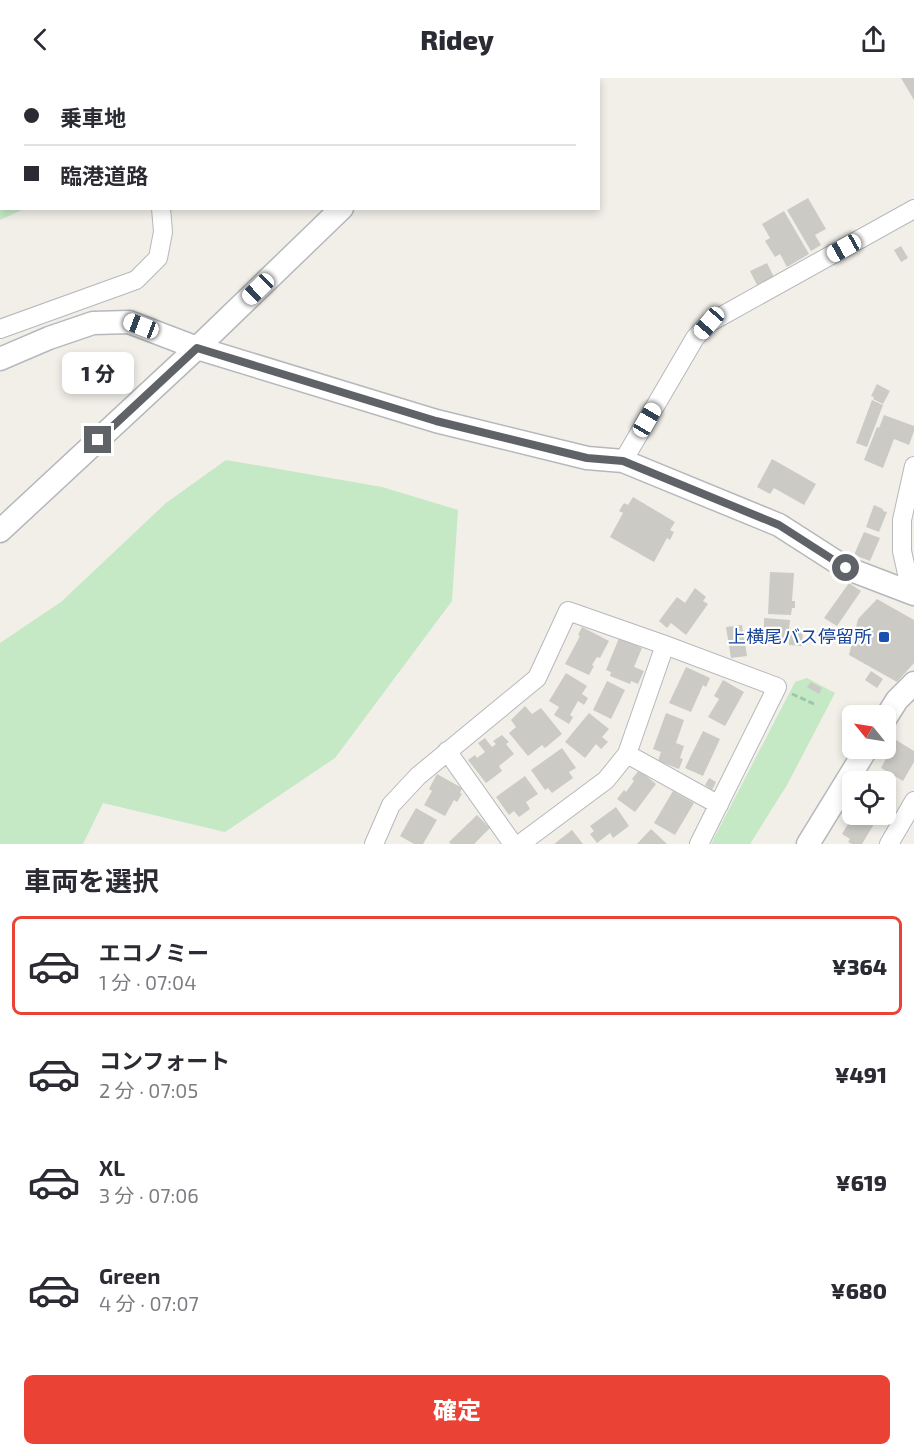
<!DOCTYPE html>
<html lang="ja">
<head>
<meta charset="utf-8">
<style>
	:root { --surface:#fff; --page:#f7f7f7; --text:#2b2b33; --muted:#7c7c81; --line:#e1e1e2; --accent:#ea4335 }
	body { margin:0; font-family:"Exo 2","Noto Sans JP",sans-serif; background:var(--page); color:var(--text); height:100vh; display:flex; flex-direction:column; font-size:22px; white-space:nowrap }
	* { box-sizing:border-box; margin:0 }
	p { font-size:20px; color:var(--muted) }
	.icon { flex:none; width:33px; height:33px; fill:none; stroke:currentColor; stroke-width:2; stroke-linecap:round; stroke-linejoin:round }
	.map { position:relative; height:766px; overflow:hidden }
	.drawer { display:flex; flex-direction:column; background:var(--surface); flex:1 }
	.drawer>* { flex:none }
	.banner { position:absolute; left:0px; top:0px; width:600px; height:132px; box-shadow:0 3px 9px #0003; display:grid; align-content:center; height:132px; padding:0 24px; background:var(--surface) }
	.needle { width:39px; rotate:300deg }
	.controls { position:absolute; left:842px; top:627px; display:grid; gap:12px }
	.controls a { display:grid; place-items:center; width:54px; height:54px; border-radius:9px; background:var(--surface); box-shadow:0 3px 9px #0003; font-size:30px }
	.end { position:absolute; width:27px; height:27px; margin:-14px; border:8px solid #5f6368; background:#fff; box-shadow:0 0 0 3px #fff }
	.from { border-radius:50% }
	.bubble { position:absolute; height:42px; border-radius:9px; background:var(--surface); box-shadow:0 3px 9px #0003; font-size:20px; font-weight:800; line-height:42px; text-align:center }
	.car { position:absolute; width:18px; height:36px; margin:-18px -9px; border-radius:8px; box-shadow:0 0 4px 2px #0007; background:linear-gradient(#fff 24%,#345 0 40%,#fff 0 76%,#345 0 86%,#fff 0) }
	.banner b { display:flex; align-items:center; gap:21px; height:57px; font-size:22px }
	.banner b+b { border-top:2px solid var(--line) }
	.banner i { width:15px; height:15px; background:var(--text) }
	ul { padding:0; list-style:none }
	li { display:flex; align-items:center; gap:18px; height:99px; margin:0 12px 9px; padding:0 12px; border:3px solid transparent; border-radius:9px }
	li div { flex:1 }
	li b { display:block; font-size:22px }
	li em { font-style:normal; font-weight:800 }
	li.on { border-color:var(--accent) }
	li>.icon { width:54px; height:54px; stroke-width:1.5 }
	h2 { padding:0 24px; font-size:27px; line-height:72px }
	.button { display:flex; gap:12px; margin-top:auto; padding:12px 24px }
	.button a { flex:1; height:69px; border-radius:9px; background:var(--accent); color:#fff; font-size:24px; font-weight:800; line-height:69px; text-align:center }
	header { display:flex; justify-content:space-between; align-items:center; height:78px; padding:0 24px; background:var(--surface); font-size:27px; font-weight:800 }
	.map>svg:first-child { display:block }
</style>
</head>
<body>
<header><svg class="icon" aria-label="back" viewBox="0 0 24 24"><path d="M15 5l-7 7 7 7"/></svg>Ridey<svg class="icon" aria-label="share" viewBox="0 0 24 24"><path d="M12 15V3M7 8l5-5 5 5M5 13v7h14v-7"/></svg></header>
<div class="map">
<svg width="914" height="766" viewBox="0 0 914 766">
	<rect width="100%" height="100%" fill="#f1efe8"/>
	<!-- green -->
	<path fill="#c5e8c5" d="M0 0H129L126 2H2V130L24 131 0 142Z
		M226 382 382 409 458 432 452 523 335 680 225 754 103 725 83 766H0V565L61 524 166 425Z
		M807 600 835 615 787 707 750 766H711L795 604Z"/>
	<!-- building -->
	<path fill="#cccac5" d="M901 0H914V22Z
		M808 120 826 151 815 157 821 167 811 173 787 132Z
		M784 133 809 176 787 189 780 176 775 179 765 163 770 160 762 146Z
		M901 168 908 180 901 184 894 172Z
		M767 185 774 199 757 207 750 193Z
		M877 306 890 313 883 326 873 321 874 319 871 318Z
		M872 322 883 327 867 369 856 365Z
		M884 337 914 348V353L909 367 894 361 883 390 864 382 877 349 879 350Z
		M772 381 816 406 804 427 774 410 770 416 757 409Z
		M633 419 675 444 670 452 674 454 670 462 667 460 654 484 610 459 623 435 619 433 624 425 628 427Z
		M874 427 883 431V433L887 434 879 454 866 449Z
		M864 454 880 460 870 483 854 477Z
		M770 494 794 495 792 523H795V530H792L791 537 768 536Z
		M849 505 861 513 837 548 824 540Z
		M695 510 706 519 703 523 708 526 686 557 671 545 667 550 659 543 677 519 685 525Z
		M877 521 914 542V585L897 604 849 577 858 541Z
		M764 540 790 542 789 551 803 552 802 568 789 567V561L777 560V563L764 562Z
		M742 547 747 578 731 580 726 549Z
		M582 549 609 563 600 580 597 579 592 587 594 588 589 597 565 586 580 558 578 557Z
		M619 560 642 570 634 589 644 593 638 606 631 603 630 606 610 598 611 594 606 592Z
		M686 589 710 600 706 609 703 607 691 634 669 625Z
		M871 593 883 601 877 610 865 602Z
		M566 595 587 608 582 616 588 620 584 627 578 623 570 637 573 639 569 646 554 637 559 629 549 623Z
		M723 602 744 614 725 648 708 639 719 621 714 618Z
		M607 603 625 612 611 641 593 632Z
		M811 604 822 610 819 616 807 609Z
		M525 628 532 636 541 630 562 656 545 670 542 667 528 678 509 655 516 649 511 642Z
		M589 635 609 651 602 659 608 664 601 671 596 666 585 680 565 664Z
		M666 635 684 642 676 665 684 668 680 680 683 681 679 691 658 683 661 674 653 671Z
		M703 653 720 661 703 698 685 690Z
		M502 657 509 664 506 666 514 676 499 688 502 693 486 705 468 682 475 677 477 680 485 674 478 665 485 660 492 669 496 666 493 663Z
		M896 662 914 673V684L903 703 881 690Z
		M562 670 576 690 569 694 573 700 552 715 548 710 545 712 531 692Z
		M639 692 656 706 635 734 617 721 624 712 626 714 634 703 632 701Z
		M437 696 462 710 460 715 462 716 457 724 454 722 445 738 424 727 432 713 429 711Z
		M525 698 538 716 526 724 530 731 519 739 514 733 509 737 496 719Z
		M877 698 895 707 885 724V704H874Z
		M709 700 716 704 712 712 705 707Z
		M673 713 694 725 675 757 654 745Z
		M616 729 629 748 613 760 610 755 597 765 590 756 594 753 590 748Z
		M416 730 437 742 423 766H414L400 758Z
		M854 736H863L866 738 867 736H869L877 741 862 766H852L848 764 850 761 842 756Z
		M477 737 490 750 474 766H451L449 764Z
		M651 751 667 766H637Z
		M572 752 583 766H554Z"/>
	<g fill="none" stroke-linecap="round" stroke-linejoin="round">
		<defs>
			<path id="minor" d="M204 2 206 0
				M0 251 136 202 158 180 163 154 161 130
				M623 383 695 260 709 245 914 131
				M911 514 902 473V442L914 388
				M447 673 513 766
				M627 676 719 727
				M374 766 391 727 418 698 537 600 568 533 665 567 777 609 699 766
				M520 766 606 702 627 676 665 567
				M889 766 914 723"/>
			<path id="tertiary" d="M478 2 479 0
				M0 281 49 260 93 245 129 244 197 270 436 343 587 380 623 383 779 447 846 490 914 516
				M0 453 197 270 342 130
				M885 641 897 622 914 605
				M808 766 867 670"/>
		</defs>
		<!-- minor casing -->
		<use href="#minor" stroke="#b5b8bc" stroke-width="20"/>
		<!-- tertiary casing -->
		<use href="#tertiary" stroke="#b5b8bc" stroke-width="25"/>
		<!-- path -->
		<path stroke="#9cc7a9" stroke-width="3" stroke-dasharray="6 3" stroke-linecap="butt" d="M792 616 814 626"/>
		<!-- minor -->
		<use href="#minor" stroke="#fff" stroke-width="18"/>
		<!-- tertiary -->
		<use href="#tertiary" stroke="#fff" stroke-width="22"/>
	</g>
	<g fill="none" stroke-linecap="round" stroke-linejoin="round">
		<!-- route -->
		<path stroke="#5f6368" stroke-width="8" d="M98 362 197 270 436 343 587 380 623 383 779 447 846 490"/>
	</g>
	<!-- markers -->
	<rect fill="#1a4fb4" stroke="#fff" stroke-width="2" x="878" y="553" width="12" height="12" rx="3"/>
	<g text-anchor="middle" stroke-width="4.5" stroke-linejoin="round" paint-order="stroke">
		<!-- transit labels -->
		<g font-size="18" fill="#164399" stroke="#fff" text-anchor="end">
			<text x="872" y="565">上横尾バス停留所</text>
		</g>
	</g>
</svg>
<div class="controls">
<a><svg class="needle" viewBox="-14 -14 28 28"><path d="M0-13l5 13h-10z" fill="#e53935"/><path d="M0 13l5-13h-10z" fill="#7c7c81"/></svg></a>
<a><svg class="icon" aria-label="locate" viewBox="0 0 24 24"><circle cx="12" cy="12" r="6"/><path d="M12 2v4M12 18v4M2 12h4M18 12h4"/></svg></a>
</div>
<i class="end from" style="left:846px;top:490px"></i>
<i class="end" style="left:98px;top:362px"></i>
<div class="bubble" style="left:62px;top:274px;width:72px">1 分</div>
<i class="car" style="left:844px;top:170px;rotate:241deg"></i>
<i class="car" style="left:258px;top:211px;rotate:226deg"></i>
<i class="car" style="left:709px;top:245px;rotate:221deg"></i>
<i class="car" style="left:141px;top:248px;rotate:291deg"></i>
<i class="car" style="left:647px;top:342px;rotate:30deg"></i>
<div class="banner">
<b><i class="from"></i>乗車地</b>
<b><i></i>臨港道路</b>
</div>
</div>
<section class="drawer">
<h2>車両を選択</h2>
<ul>
<li class="on"><svg class="icon" aria-label="car" viewBox="0 0 24 24"><path d="M5 17H2v-5l4-1 3-4h7l3 4 3 1v5h-3M9 17h6M6 11h13"/><circle cx="7" cy="17" r="2"/><circle cx="17" cy="17" r="2"/></svg><div><b>エコノミー</b><p>1 分 · 07:04</p></div><em>¥364</em></li>
<li><svg class="icon" aria-label="car" viewBox="0 0 24 24"><path d="M5 17H2v-5l4-1 3-4h7l3 4 3 1v5h-3M9 17h6M6 11h13"/><circle cx="7" cy="17" r="2"/><circle cx="17" cy="17" r="2"/></svg><div><b>コンフォート</b><p>2 分 · 07:05</p></div><em>¥491</em></li>
<li><svg class="icon" aria-label="car" viewBox="0 0 24 24"><path d="M5 17H2v-5l4-1 3-4h7l3 4 3 1v5h-3M9 17h6M6 11h13"/><circle cx="7" cy="17" r="2"/><circle cx="17" cy="17" r="2"/></svg><div><b>XL</b><p>3 分 · 07:06</p></div><em>¥619</em></li>
<li><svg class="icon" aria-label="car" viewBox="0 0 24 24"><path d="M5 17H2v-5l4-1 3-4h7l3 4 3 1v5h-3M9 17h6M6 11h13"/><circle cx="7" cy="17" r="2"/><circle cx="17" cy="17" r="2"/></svg><div><b>Green</b><p>4 分 · 07:07</p></div><em>¥680</em></li>
</ul>
<div class="button"><a>確定</a></div>
</section>
</body>
</html>
